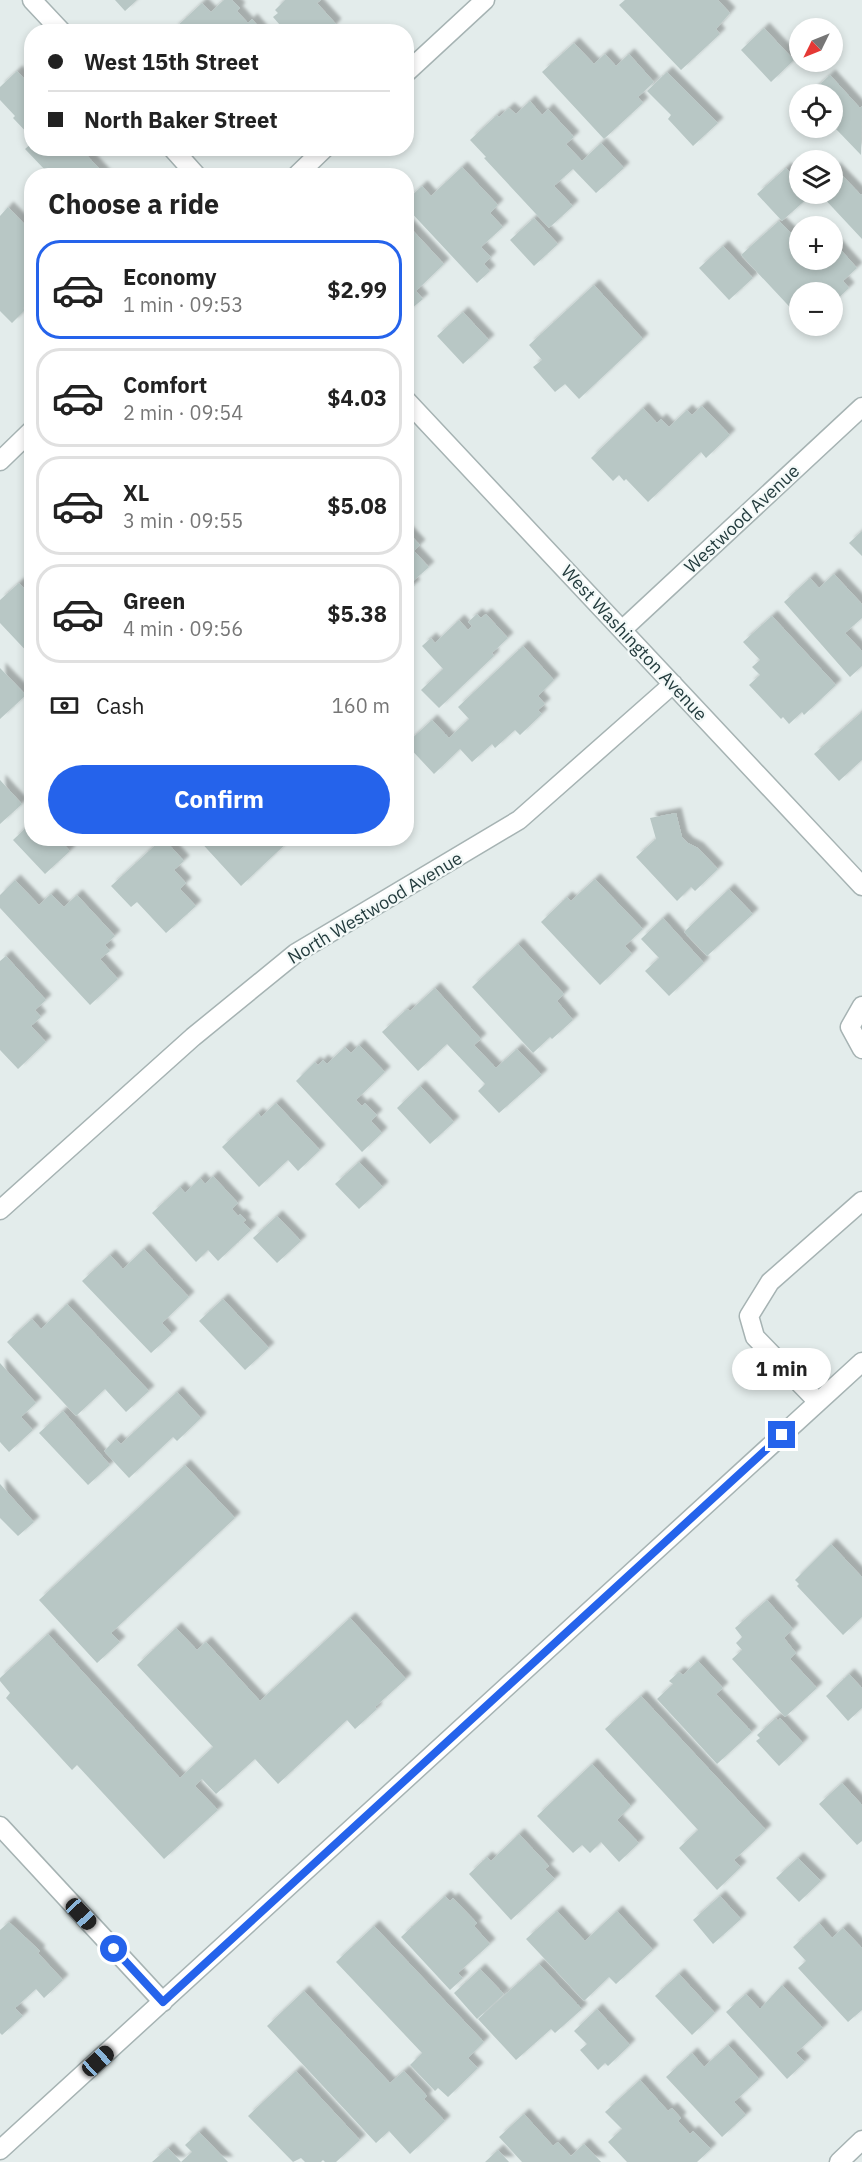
<!DOCTYPE html>
<html lang="en">
<head>
<meta charset="utf-8">
<style>
	:root { --surface:#fff; --page:#f6f6f6; --text:#222; --muted:#767676; --line:#e0e0e0; --accent:#2563eb }
	body { margin:0; font-family:"IBM Plex Sans",sans-serif; background:var(--page); color:var(--text); height:100vh; display:flex; flex-direction:column; font-size:22px; white-space:nowrap }
	* { box-sizing:border-box; margin:0 }
	p { font-size:20px; color:var(--muted) }
	.icon { flex:none; width:33px; height:33px; fill:none; stroke:currentColor; stroke-width:2; stroke-linecap:round; stroke-linejoin:round }
	.map { position:relative; flex:1; overflow:hidden }
	.drawer { position:absolute; left:24px; top:168px; width:390px; height:678px; display:flex; flex-direction:column; background:var(--surface); border-radius:24px; box-shadow:0 3px 9px #0003 }
	.drawer>* { flex:none }
	.top-card { position:absolute; left:24px; top:24px; width:390px; height:132px; border-radius:24px; box-shadow:0 3px 9px #0003; display:grid; align-content:center; height:132px; padding:0 24px; background:var(--surface) }
	.needle { width:39px; rotate:227deg }
	.fabs { position:absolute; left:789px; top:18px; display:grid; gap:12px }
	.fabs a { display:grid; place-items:center; width:54px; height:54px; border-radius:50%; background:var(--surface); box-shadow:0 3px 9px #0003; font-size:30px }
	.end { position:absolute; width:27px; height:27px; margin:-14px; border:8px solid #2563eb; background:#fff; box-shadow:0 0 0 3px #fff }
	.from { border-radius:50% }
	.bubble { position:absolute; height:42px; border-radius:21px; background:var(--surface); box-shadow:0 3px 9px #0003; font-size:20px; font-weight:700; line-height:42px; text-align:center }
	.car { position:absolute; width:18px; height:36px; margin:-18px -9px; border-radius:8px; box-shadow:0 0 4px 2px #0007; background:linear-gradient(#222 24%,#8ab4d8 0 40%,#222 0 76%,#8ab4d8 0 86%,#222 0) }
	.top-card b { display:flex; align-items:center; gap:21px; height:57px; font-size:22px }
	.top-card b+b { border-top:2px solid var(--line) }
	.top-card i { width:15px; height:15px; background:var(--text) }
	ul { padding:0; list-style:none }
	li { display:flex; align-items:center; gap:18px; height:99px; margin:0 12px 9px; padding:0 12px; border:3px solid var(--line); border-radius:24px }
	li div { flex:1 }
	li b { display:block; font-size:22px }
	li em { font-style:normal; font-weight:700 }
	li.active { border-color:var(--accent) }
	li>.icon { width:54px; height:54px; stroke-width:1.5 }
	h2 { padding:0 24px; font-size:27px; line-height:72px }
	.pay { display:flex; align-items:center; gap:15px; height:66px; padding:0 24px; font-size:22px }
	.pay p { margin-inline-start:auto }
	.button { display:flex; gap:12px; margin-top:auto; padding:12px 24px }
	.button a { flex:1; height:69px; border-radius:36px; background:var(--accent); color:#fff; font-size:24px; font-weight:700; line-height:69px; text-align:center }
	.map>svg:first-child { display:block }
</style>
</head>
<body>
<div class="map">
<svg width="862" height="2162" viewBox="0 0 862 2162">
	<defs>
		<filter id="shadow"><feDropShadow dx="5.5" dy="-5.5" stdDeviation="1.5" flood-color="#0004"/></filter>
	</defs>
	<rect width="100%" height="100%" fill="#e3eceb"/>
	<!-- building -->
	<path fill="#b8c7c5" filter="url(#shadow)" d="M115 0H137L125 11Z
		M224 0H232L240 8 237 11 248 23 252 19 263 32H175L173 30 202 3 211 12Z
		M285 0H321L317 3 336 24 329 32H286L273 17 278 13 275 10Z
		M625 0H718L730 13 716 29 720 34 681 70 619 5Z
		M764 28 794 60 771 82 741 50Z
		M574 43 594 64 605 54 616 66 629 54 654 82 638 97 643 103 604 139 542 72Z
		M17 71 32 87V138L13 118 15 116 0 100V87Z
		M667 72 718 123 693 146 668 119 671 115 647 91Z
		M830 75 860 108 862 106 861 155 836 129 838 128 832 123V94H809Z
		M530 101 542 115 548 109 574 137 566 144 582 161 601 143 624 168 596 193 573 169 554 186 573 206 549 228 484 158 486 157 470 140 497 115 499 117 509 108 516 114Z
		M32 143V148H57L64 156 72 148H80L106 176H41L46 171 25 149Z
		M462 167 498 205 490 213 503 227 481 247 491 257 484 264 490 271 477 283 406 207V201L422 186 431 196Z
		M834 167 861 195 862 194V239L820 194H832Z
		M786 168 800 182V194L811 195 782 221 757 194Z
		M8 207 32 232V300L23 308 25 310 12 323 0 311V216Z
		M534 218 558 244 534 266 510 240Z
		M779 221 800 242V260H832V240L857 268 843 281 849 288 832 304V292H800V318L741 255Z
		M406 223 444 264 416 291 423 299 406 313Z
		M723 246 753 278 729 300 699 268Z
		M594 285 643 339 579 399 565 384 555 392 533 367 542 360 529 345Z
		M463 312 489 340 463 364 437 336Z
		M702 406 730 435 706 458 701 452 648 502 626 479 624 481 619 475 613 481 591 458 643 408 657 423 661 419 669 427 687 410 692 415Z
		M406 530 420 545 414 551 429 567 412 582 415 585 406 592Z
		M862 531V556L849 543Z
		M834 574 862 604V618L845 633 862 651V666L850 677 784 602 810 578 819 588Z
		M19 583 32 596V657L0 623V600Z
		M477 614 481 618 486 614 508 638 492 653 494 656 439 708 421 690 443 669 422 646 431 638 435 643 459 620 468 630 472 626 468 622Z
		M772 616 836 685 804 715 802 712 789 724 783 717 781 719 749 685 760 675 752 667 760 660 743 642Z
		M523 646 554 680 538 696 545 704 538 710 542 714 520 735 515 730 495 748 492 744 472 762 460 749 434 774 406 744 432 720 449 738 469 719 458 707Z
		M0 668 26 695 0 719Z
		M862 712V760L839 781 814 754Z
		M0 780 22 804 0 824Z
		M676 813 682 837 688 843 698 848 718 869 695 891 691 887 677 901 636 857 656 839 650 818Z
		M32 822V838H58L70 851 45 874 13 840Z
		M163 838 184 861 174 870 186 883 180 889 196 906 166 933 137 902 131 907 111 886Z
		M197 838H292L241 886Z
		M595 879 643 929 625 946 632 954 600 985 541 922 567 897 571 901Z
		M15 880 39 905 51 894 64 907 77 895 115 936 105 945 110 951 100 959 118 979 90 1005 0 908V895Z
		M729 889 753 914 707 956 684 932Z
		M663 918 704 963 669 996 645 971 659 958 641 939Z
		M518 944 564 994 557 1001 573 1020 552 1039 550 1037 533 1053 472 987Z
		M6 956 46 1000 35 1010 41 1017 31 1026 46 1042 18 1069 0 1050V961Z
		M435 988 481 1039 474 1045 496 1068 517 1049 542 1075 499 1113 478 1091 485 1084 447 1044 418 1071 382 1032 407 1009 410 1011Z
		M359 1045 385 1072 356 1100 362 1106 365 1103 377 1115 371 1121 382 1133 362 1152 296 1081 315 1062 318 1065 323 1060 327 1064 345 1047 351 1053Z
		M420 1086 454 1122 430 1144 397 1108Z
		M276 1103 320 1150 298 1171 288 1160 259 1187 222 1147 258 1113 261 1117Z
		M359 1162 383 1187 359 1209 335 1184Z
		M213 1176 238 1203 232 1209 238 1216 240 1214 246 1220 243 1222 251 1230 218 1261 208 1250 196 1262 152 1213 180 1187 185 1193 200 1178 205 1184Z
		M277 1216 301 1241 277 1263 253 1238Z
		M144 1249 189 1297 162 1323 172 1334 151 1353 82 1281 110 1255 123 1269Z
		M223 1299 269 1348 245 1370 199 1321Z
		M67 1304 149 1391 126 1412 105 1389 76 1416 7 1342 32 1319 41 1329Z
		M0 1363 36 1403 21 1417 33 1430 9 1452 0 1442Z
		M177 1392 201 1418 177 1441 173 1437 129 1478 104 1451 116 1439 121 1444Z
		M63 1411 110 1465 88 1485 39 1433Z
		M185 1465 235 1518 111 1633 120 1642 97 1663 39 1600Z
		M0 1484 34 1522 18 1536 0 1518Z
		M831 1544 862 1577V1617L843 1635 797 1586 799 1584 795 1580Z
		M767 1600 793 1629 784 1638 796 1653 790 1659 817 1688 785 1717 732 1659 742 1650 736 1643 742 1637 735 1628Z
		M350 1618 406 1679 375 1707 377 1709 355 1729 347 1720 278 1784 255 1759 216 1794 202 1779 195 1786 218 1810 164 1859 77 1765 72 1770 6 1698 10 1693 0 1681V1678L48 1634 180 1778 213 1747 137 1665 176 1628 197 1650 206 1642 260 1701Z
		M698 1661 723 1688 716 1694 752 1732 717 1764 657 1699 673 1684 669 1681 679 1672 683 1675Z
		M849 1674 862 1688V1708L848 1721 826 1696Z
		M641 1696 766 1830 734 1860 741 1867 717 1890 679 1848 698 1830 605 1729Z
		M776 1718 778 1721 780 1718 803 1743 779 1766 756 1741 760 1738 757 1735Z
		M592 1764 631 1806 617 1820 639 1843 619 1862 601 1842 590 1853 582 1845 573 1853 537 1816Z
		M842 1783 862 1805V1841L857 1845 819 1804Z
		M519 1834 549 1866 545 1869 555 1879 511 1920 469 1874 487 1857 491 1861Z
		M798 1858 821 1881 799 1902 776 1878Z
		M445 1896 450 1901 453 1898 477 1923 474 1926 490 1944 458 1973 463 1978 450 1990 401 1937Z
		M720 1896 741 1919 713 1944 693 1920Z
		M557 1911 585 1941 617 1911 653 1950 616 1984 609 1977 584 2001 526 1939Z
		M9 1922 40 1951 38 1953 63 1980 44 1998 36 1989 15 2008 23 2016 2 2035 0 2033V1930Z
		M819 1923 832 1938 843 1928 862 1948V2010L848 2022 798 1968 806 1961 793 1947Z
		M374 1926 484 2042 468 2058 478 2068 448 2097 438 2088 435 2091 410 2065 422 2053 336 1962Z
		M539 1964 582 2009 555 2033 551 2029 516 2060 478 2019Z
		M480 1969 504 1994 477 2019 454 1993Z
		M679 1974 715 2013 692 2035 655 1996Z
		M782 1985 823 2028 796 2053 805 2062 787 2079 726 2012 746 1994 760 2009Z
		M304 1991 390 2083 404 2071 427 2096 424 2099 445 2121 410 2154 389 2131 376 2143 267 2026Z
		M597 2009 630 2045 608 2066 605 2063 598 2070 580 2050 587 2044 574 2031Z
		M728 2045 759 2079 734 2102 746 2115 722 2137 666 2077 692 2053 704 2067Z
		M296 2071 360 2140 336 2162H325L323 2160 321 2162H305L301 2158 293 2162 248 2116Z
		M640 2080 668 2111 672 2108 681 2118 678 2121 690 2134 693 2131 711 2149 697 2162H627L608 2142 622 2129 605 2112Z
		M524 2114 553 2146 558 2142 571 2156 584 2144 601 2162H522L499 2137Z
		M199 2132 228 2162H181L192 2152 185 2145Z
		M168 2148 181 2162H152Z
		M498 2150 509 2162H485Z"/>
	<g fill="none" stroke-linecap="round" stroke-linejoin="round">
		<defs>
			<path id="minor" d="M32 0 62 32
				M406 73 485 0
				M172 148 197 176
				M296 176 325 148
				M406 400 862 886
				M0 461 32 430
				M622 630 862 407
				M862 1006 850 1027 862 1049
				M0 1210 193 1037 296 953 519 820 673 684
				M818 1402 755 1337 749 1316 770 1282 862 1201
				M0 1826 163 2002
				M0 2150 862 1362
				M839 2162 862 2140"/>
		</defs>
		<!-- minor casing -->
		<use href="#minor" stroke="#a6b3b3" stroke-width="21"/>
		<!-- minor -->
		<use href="#minor" stroke="#fff" stroke-width="18"/>
	</g>
	<g fill="none" stroke-linecap="round" stroke-linejoin="round">
		<!-- route -->
		<path stroke="#2563eb" stroke-width="8" d="M114 1949 163 2002 782 1435"/>
	</g>
	<g text-anchor="middle" stroke-width="4.5" stroke-linejoin="round" paint-order="stroke">
		<!-- street labels -->
		<g font-size="18" fill="#233b3d" stroke="#f3f9f8">
			<text transform="translate(742 519) rotate(-43)" y="6">Westwood Avenue</text>
			<text transform="translate(634 643) rotate(47)" y="6">West Washington Avenue</text>
			<text transform="translate(375 908) rotate(-31)" y="6">North Westwood Avenue</text>
		</g>
	</g>
</svg>
<div class="fabs">
<a><svg class="needle" viewBox="-14 -14 28 28"><path d="M0-13l5 13h-10z" fill="#e53935"/><path d="M0 13l5-13h-10z" fill="#767676"/></svg></a>
<a><svg class="icon" aria-label="locate" viewBox="0 0 24 24"><circle cx="12" cy="12" r="6"/><path d="M12 2v4M12 18v4M2 12h4M18 12h4"/></svg></a>
<a><svg class="icon" aria-label="layers" viewBox="0 0 24 24"><path d="M12 4l9 5-9 5-9-5zM3 14l9 5 9-5"/></svg></a>
<a>+</a>
<a>−</a>
</div>
<i class="end from" style="left:114px;top:1949px"></i>
<i class="end" style="left:782px;top:1435px"></i>
<div class="bubble" style="left:732px;top:1348px;width:99px">1 min</div>
<i class="car" style="left:81px;top:1914px;rotate:137deg"></i>
<i class="car" style="left:98px;top:2061px;rotate:48deg"></i>
<div class="top-card">
<b><i class="from"></i>West 15th Street</b>
<b><i></i>North Baker Street</b>
</div>
<section class="drawer">
<h2>Choose a ride</h2>
<ul>
<li class="active"><svg class="icon" aria-label="car" viewBox="0 0 24 24"><path d="M5 17H2v-5l4-1 3-4h7l3 4 3 1v5h-3M9 17h6M6 11h13"/><circle cx="7" cy="17" r="2"/><circle cx="17" cy="17" r="2"/></svg><div><b>Economy</b><p>1 min · 09:53</p></div><em>$2.99</em></li>
<li><svg class="icon" aria-label="car" viewBox="0 0 24 24"><path d="M5 17H2v-5l4-1 3-4h7l3 4 3 1v5h-3M9 17h6M6 11h13"/><circle cx="7" cy="17" r="2"/><circle cx="17" cy="17" r="2"/></svg><div><b>Comfort</b><p>2 min · 09:54</p></div><em>$4.03</em></li>
<li><svg class="icon" aria-label="car" viewBox="0 0 24 24"><path d="M5 17H2v-5l4-1 3-4h7l3 4 3 1v5h-3M9 17h6M6 11h13"/><circle cx="7" cy="17" r="2"/><circle cx="17" cy="17" r="2"/></svg><div><b>XL</b><p>3 min · 09:55</p></div><em>$5.08</em></li>
<li><svg class="icon" aria-label="car" viewBox="0 0 24 24"><path d="M5 17H2v-5l4-1 3-4h7l3 4 3 1v5h-3M9 17h6M6 11h13"/><circle cx="7" cy="17" r="2"/><circle cx="17" cy="17" r="2"/></svg><div><b>Green</b><p>4 min · 09:56</p></div><em>$5.38</em></li>
</ul>
<div class="pay"><svg class="icon" aria-label="cash" viewBox="0 0 24 24"><path d="M3 7h18v10H3z"/><circle cx="12" cy="12" r="2"/></svg>Cash<p>160 m</p></div>
<div class="button"><a>Confirm</a></div>
</section>
</div>
</body>
</html>
